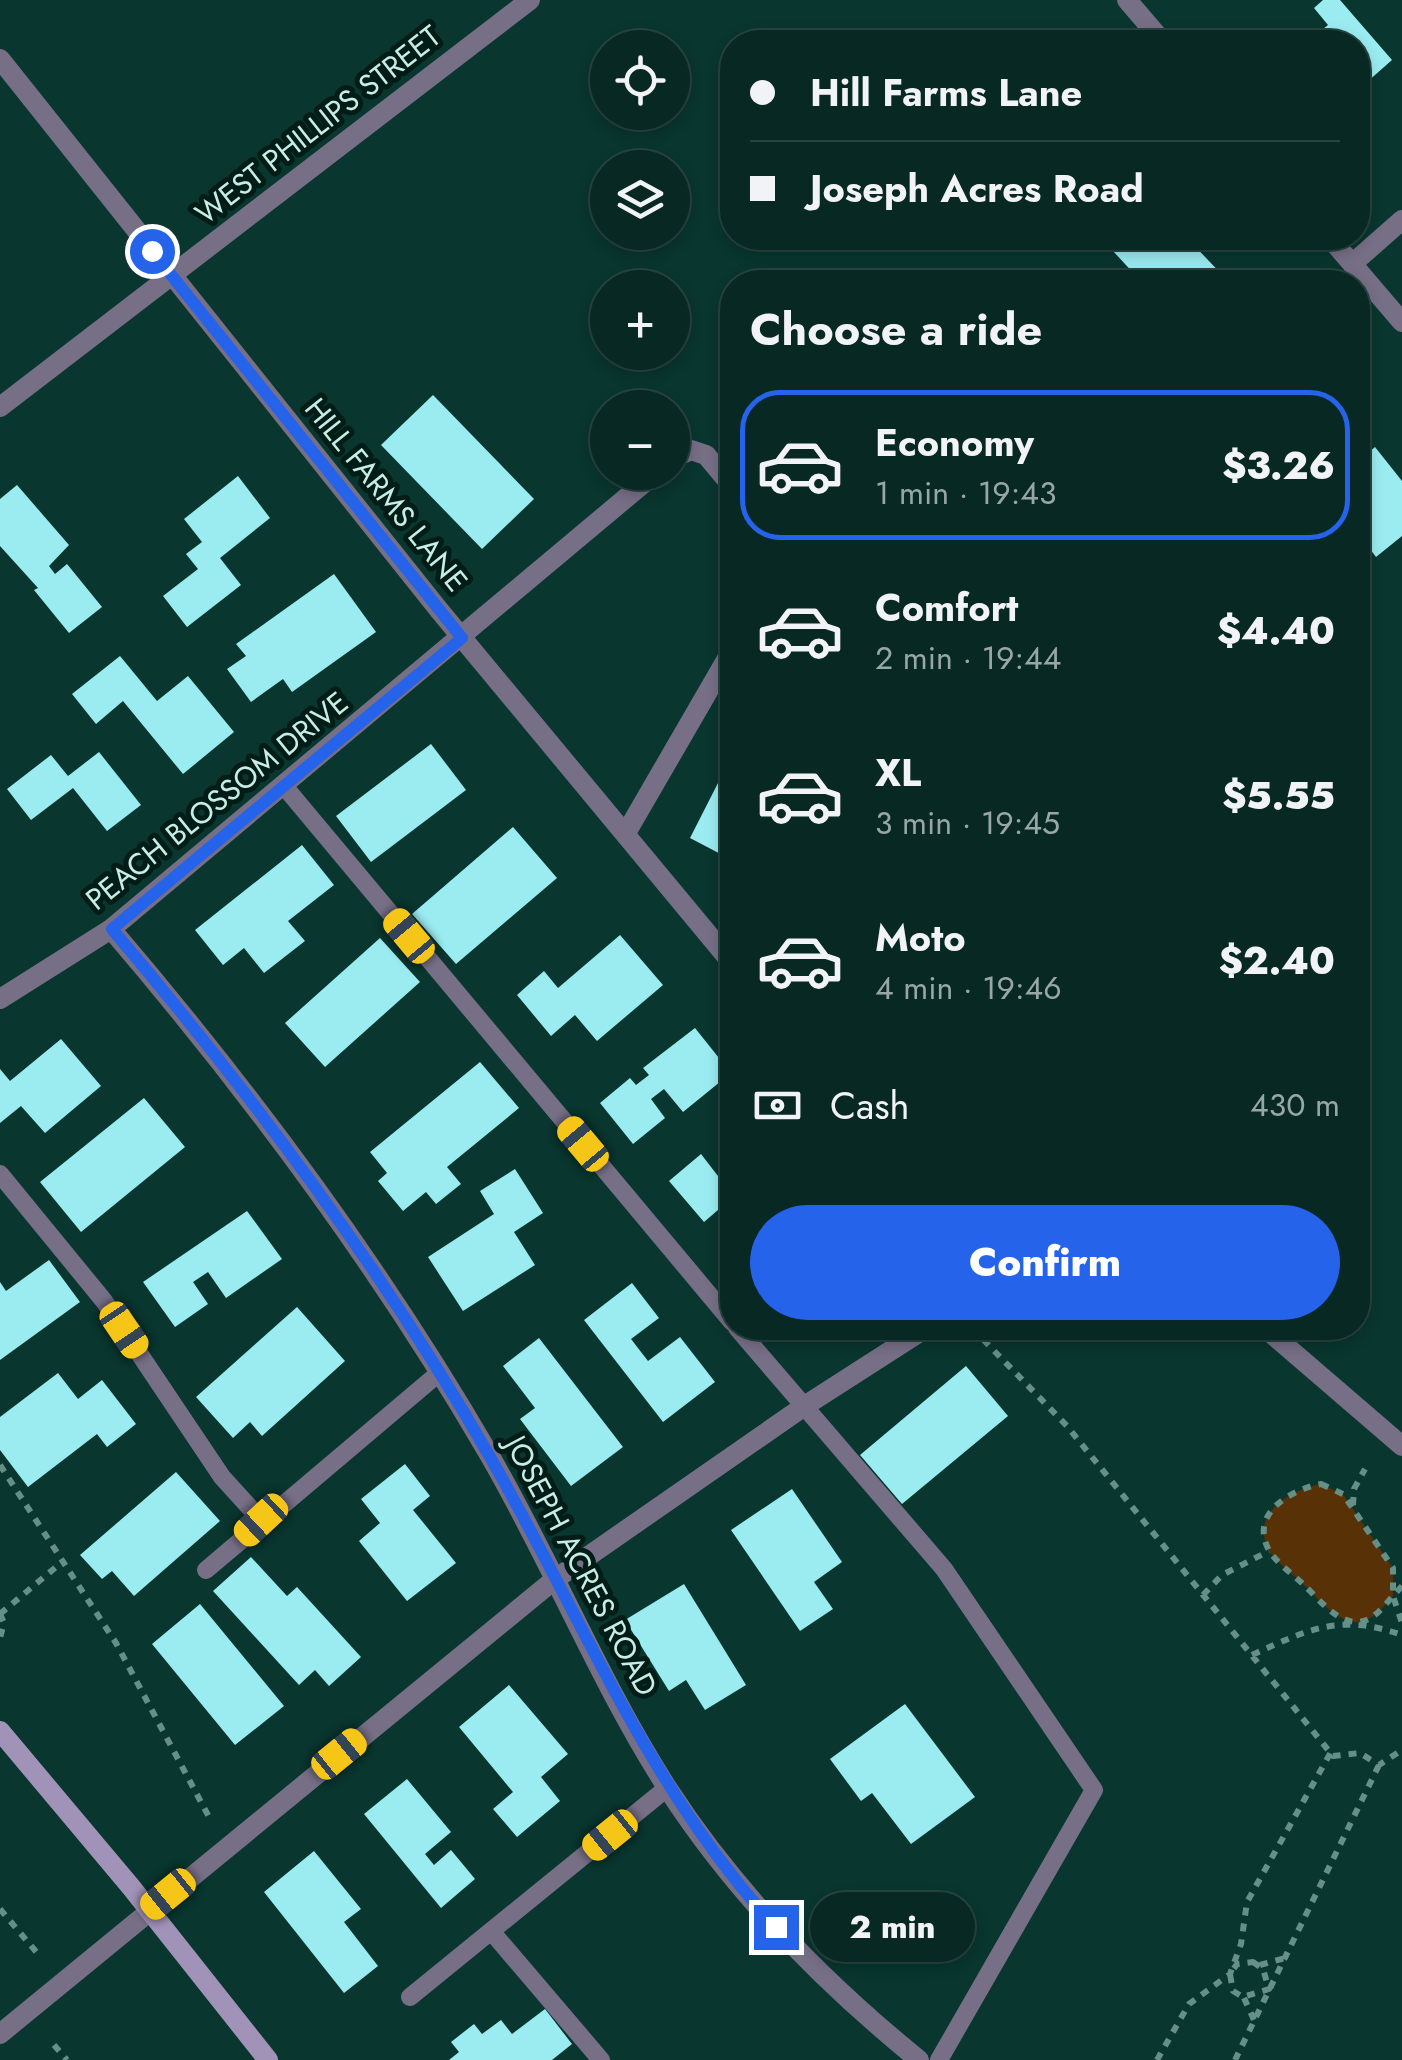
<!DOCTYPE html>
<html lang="en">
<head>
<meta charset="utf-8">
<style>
	:root { --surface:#072823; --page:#153430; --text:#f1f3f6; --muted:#98a6a6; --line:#284441; --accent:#2563eb }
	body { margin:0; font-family:Jost,sans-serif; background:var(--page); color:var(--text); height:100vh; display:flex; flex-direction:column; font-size:38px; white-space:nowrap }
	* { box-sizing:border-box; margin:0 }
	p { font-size:32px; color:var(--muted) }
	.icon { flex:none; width:55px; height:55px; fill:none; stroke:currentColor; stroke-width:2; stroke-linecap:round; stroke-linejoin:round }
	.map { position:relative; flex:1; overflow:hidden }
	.panel { position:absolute; left:720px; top:270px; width:650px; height:1070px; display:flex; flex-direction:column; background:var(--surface); border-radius:40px; box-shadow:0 5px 15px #0003,0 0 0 2px var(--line) }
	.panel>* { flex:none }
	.hud { position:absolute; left:720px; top:30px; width:650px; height:220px; border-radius:40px; box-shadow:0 5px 15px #0003,0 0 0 2px var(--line); display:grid; align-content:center; height:220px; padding:0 30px; background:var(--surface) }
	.fabs { position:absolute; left:590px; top:30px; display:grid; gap:20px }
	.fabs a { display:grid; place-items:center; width:100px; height:100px; border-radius:50%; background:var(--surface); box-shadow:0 5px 15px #0003,0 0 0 2px var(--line); font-size:50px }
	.end { position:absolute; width:45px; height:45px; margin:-22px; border:12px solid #2563eb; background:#fff; box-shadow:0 0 0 5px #fff }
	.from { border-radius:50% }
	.bubble { position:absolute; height:70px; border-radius:35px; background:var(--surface); box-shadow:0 5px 15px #0003,0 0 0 2px var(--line); font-size:32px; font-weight:800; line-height:70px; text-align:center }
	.car { position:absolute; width:30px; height:60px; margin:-30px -15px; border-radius:12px; box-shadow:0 0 8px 2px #0007; background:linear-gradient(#f5c518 24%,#345 0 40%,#f5c518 0 76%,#345 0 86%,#f5c518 0) }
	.hud b { display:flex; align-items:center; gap:35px; height:95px; font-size:38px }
	.hud b+b { border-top:2px solid var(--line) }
	.hud i { width:25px; height:25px; background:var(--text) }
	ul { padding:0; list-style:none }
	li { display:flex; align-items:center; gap:30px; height:150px; margin:0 20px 15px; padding:0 10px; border:5px solid transparent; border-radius:40px }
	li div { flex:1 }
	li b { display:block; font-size:38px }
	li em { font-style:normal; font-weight:800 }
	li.current { border-color:var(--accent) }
	li>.icon { width:90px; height:90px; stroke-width:1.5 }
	h2 { padding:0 30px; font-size:45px; line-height:120px }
	.pay { display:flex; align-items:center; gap:25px; height:110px; padding:0 30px; font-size:38px }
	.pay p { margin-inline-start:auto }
	.cta { display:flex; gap:20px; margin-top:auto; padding:20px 30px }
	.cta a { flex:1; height:115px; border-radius:60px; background:var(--accent); color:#fff; font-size:40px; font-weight:800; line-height:115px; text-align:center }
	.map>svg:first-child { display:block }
</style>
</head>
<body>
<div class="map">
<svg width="1402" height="2060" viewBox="0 0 1402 2060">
	<rect width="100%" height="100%" fill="#09362f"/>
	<!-- green -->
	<path fill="#583107" d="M1321 1484 1343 1494 1393 1568V1596C1383 1607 1372 1623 1355 1622 1334 1620 1318 1598 1304 1585 1294 1575 1278 1564 1270 1552 1247 1514 1292 1489 1321 1484Z"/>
	<!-- building -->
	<path fill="#9aecf1" d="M1323 0H1340L1392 60 1358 90V42H1307L1328 25 1314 8Z
		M1358 90 1371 106 1358 118Z
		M1101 238H1187L1229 282H1131L1137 277Z
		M433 395 534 499 482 549 381 445Z
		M1375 447 1402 481V536L1376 557 1358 533V461Z
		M238 476 270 518 220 558 241 585 187 627 163 596 198 569 186 554 202 542 184 519Z
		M17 485 69 545 49 566 55 574 67 564 102 607 69 633 34 590 38 588 0 546V499Z
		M334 574 376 632 292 692 283 679 251 702 227 669 246 656 236 644Z
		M120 656 157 701 188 676 234 732 183 774 123 701 96 724 72 694Z
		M431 744 466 790 371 862 336 816Z
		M99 752 141 805 107 831 73 788 31 820 7 789 51 755 68 776Z
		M718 783 732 790V860L690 838Z
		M513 827 557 878 456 964 412 914Z
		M302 845 334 885 288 921 305 941 264 973 244 948 223 965 195 930Z
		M620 935 663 985 597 1041 575 1015 551 1036 517 995 544 971 558 988Z
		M380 938 420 982 325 1067 285 1023Z
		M695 1028 731 1073 683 1112 664 1089 651 1099 665 1118 633 1144 600 1103 630 1078 636 1085 649 1075 643 1068Z
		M61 1039 101 1086 45 1133 21 1106 0 1123V1069L10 1081Z
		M480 1062 519 1108 447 1167 461 1184 436 1204 426 1192 403 1211 378 1181 387 1173 370 1152Z
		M144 1098 185 1147 81 1232 40 1182Z
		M701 1154 718 1176 732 1164V1198L704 1222 669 1181Z
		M515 1169 543 1213 514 1232 535 1265 463 1311 428 1257 494 1214 480 1191Z
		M247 1211 282 1259 226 1298 208 1272 193 1282 208 1304 175 1327 143 1282Z
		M49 1260 80 1302 0 1360V1282L6 1291Z
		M632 1283 659 1318 631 1339 648 1361 680 1337 715 1382 663 1422 584 1320Z
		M297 1307 345 1361 262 1436 250 1422 233 1438 196 1397Z
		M781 1328H811L794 1342Z
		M539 1338 623 1447 571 1486 520 1419 535 1408 503 1366Z
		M966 1366 1008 1416 902 1504 860 1455Z
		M58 1373 78 1399 102 1380 136 1424 107 1447 97 1434 28 1487 0 1450V1417Z
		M405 1464 430 1496 413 1510 456 1563 407 1601 359 1541 380 1523 361 1499Z
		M176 1472 220 1521 134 1596 112 1571 102 1579 80 1555Z
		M792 1489 842 1562 814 1582 833 1609 800 1631 731 1530Z
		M251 1557 287 1596 297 1587 361 1657 329 1686 315 1670 299 1685 213 1591Z
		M684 1584 746 1685 705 1710 686 1680 669 1691 625 1620Z
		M200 1604 284 1706 235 1745 152 1644Z
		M509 1685 568 1754 541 1777 560 1801 517 1837 493 1809 513 1792 459 1727Z
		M905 1704 975 1797 911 1844 872 1793 861 1801 830 1759Z
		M407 1779 451 1832 425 1854 434 1865 451 1850 475 1879 441 1908 364 1814Z
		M314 1851 361 1909 344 1922 378 1966 344 1993 264 1892Z
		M545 2009 572 2044 552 2060H449L459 2052 451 2042 474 2024 482 2034 501 2020 512 2034Z"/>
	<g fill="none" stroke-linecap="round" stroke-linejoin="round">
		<!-- path -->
		<path stroke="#658f87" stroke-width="6" stroke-dasharray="8 8" stroke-linecap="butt" d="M972 1328 1067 1426 1333 1756 1360 1753 1379 1765 1402 1750
			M0 1465 116 1643 209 1817
			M1321 1484 1343 1494 1393 1568V1596C1383 1607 1372 1623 1355 1622 1334 1620 1318 1598 1304 1585 1294 1575 1278 1564 1270 1552 1247 1514 1292 1489 1321 1484Z
			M1353 1505 1354 1489 1365 1469
			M1402 1586 1393 1596 1402 1623
			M1203 1595 1222 1575 1269 1551
			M0 1614 62 1562
			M0 1614 4 1623 0 1638
			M1252 1655C1309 1629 1340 1613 1402 1635
			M0 1909 38 1954
			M1253 1962 1263 1969 1269 1989 1243 1997 1233 1991 1230 1974 1237 1964Z
			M1260 1965 1285 1958
			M1244 1998 1254 2020
			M54 2045 67 2060
			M1157 2060 1189 2004 1230 1974 1241 1944 1247 1902 1331 1752
			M1235 2060 1379 1765"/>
		<!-- service -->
		<path stroke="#776f86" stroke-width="18" d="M284 786 732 1322
			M0 1174 104 1301 222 1477 261 1520
			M737 1328 944 1569 1094 1790 939 2060
			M206 1570 439 1373
			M491 1931 601 2060
			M410 1997 667 1788"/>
		<!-- minor -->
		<path stroke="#776f86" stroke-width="20" d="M1127 0 1163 42
			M0 59 439 610 732 963
			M1330 238 1402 322
			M1352 264 1402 220
			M0 407 530 0
			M672 459 691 450 706 455 732 486
			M626 833 732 650
			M111 929C252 1094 381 1268 490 1456 553 1565 600 1683 668 1789 736 1894 823 1982 919 2060
			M0 999 111 929 657 472
			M1265 1328 1402 1446
			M0 2034 554 1580 803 1407 926 1328"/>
		<!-- secondary -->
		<path stroke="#a093b7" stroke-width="20" d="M0 1731 131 1887 268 2060"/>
	</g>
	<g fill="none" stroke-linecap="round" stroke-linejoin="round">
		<!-- route -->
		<path stroke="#2563eb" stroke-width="12" d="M152 251 462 638 112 929C252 1094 382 1268 490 1457 583 1618 648 1789 776 1927"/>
	</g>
	<g text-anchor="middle" stroke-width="10" stroke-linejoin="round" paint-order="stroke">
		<!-- street labels -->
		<g font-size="30" fill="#c8ede5" stroke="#001c17">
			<text transform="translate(318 125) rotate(-38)" y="10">WEST PHILLIPS STREET</text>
			<text transform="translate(386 495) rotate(51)" y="10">HILL FARMS LANE</text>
			<text transform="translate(217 801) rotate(-39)" y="10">PEACH BLOSSOM DRIVE</text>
			<text transform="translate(581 1566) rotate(62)" y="10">JOSEPH ACRES ROAD</text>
		</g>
	</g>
</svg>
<div class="fabs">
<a><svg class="icon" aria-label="locate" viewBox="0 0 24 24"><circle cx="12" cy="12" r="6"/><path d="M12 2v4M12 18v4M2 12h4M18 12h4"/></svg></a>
<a><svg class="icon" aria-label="layers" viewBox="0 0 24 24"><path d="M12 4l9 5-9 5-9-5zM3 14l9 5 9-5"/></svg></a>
<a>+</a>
<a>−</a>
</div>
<i class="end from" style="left:152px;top:251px"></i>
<i class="end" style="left:776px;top:1927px"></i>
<div class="bubble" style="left:810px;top:1892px;width:165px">2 min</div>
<i class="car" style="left:409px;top:936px;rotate:320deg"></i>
<i class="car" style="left:583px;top:1144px;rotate:320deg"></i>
<i class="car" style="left:124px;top:1330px;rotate:146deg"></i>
<i class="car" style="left:261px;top:1520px;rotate:227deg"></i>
<i class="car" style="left:339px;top:1754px;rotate:51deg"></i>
<i class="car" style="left:610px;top:1835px;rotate:231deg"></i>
<i class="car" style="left:168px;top:1894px;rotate:231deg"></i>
<div class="hud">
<b><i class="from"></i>Hill Farms Lane</b>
<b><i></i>Joseph Acres Road</b>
</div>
<section class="panel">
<h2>Choose a ride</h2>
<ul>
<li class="current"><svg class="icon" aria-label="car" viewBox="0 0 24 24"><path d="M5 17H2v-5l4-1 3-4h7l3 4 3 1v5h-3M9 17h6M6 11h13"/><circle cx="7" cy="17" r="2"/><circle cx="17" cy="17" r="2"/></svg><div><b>Economy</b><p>1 min · 19:43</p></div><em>$3.26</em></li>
<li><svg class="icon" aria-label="car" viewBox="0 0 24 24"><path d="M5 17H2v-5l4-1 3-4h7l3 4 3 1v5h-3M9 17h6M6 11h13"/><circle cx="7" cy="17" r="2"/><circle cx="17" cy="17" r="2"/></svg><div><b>Comfort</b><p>2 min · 19:44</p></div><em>$4.40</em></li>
<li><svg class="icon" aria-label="car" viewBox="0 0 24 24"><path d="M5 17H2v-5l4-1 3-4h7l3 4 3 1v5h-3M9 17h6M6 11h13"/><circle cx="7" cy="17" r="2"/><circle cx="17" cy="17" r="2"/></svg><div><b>XL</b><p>3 min · 19:45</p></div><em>$5.55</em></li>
<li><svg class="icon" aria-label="car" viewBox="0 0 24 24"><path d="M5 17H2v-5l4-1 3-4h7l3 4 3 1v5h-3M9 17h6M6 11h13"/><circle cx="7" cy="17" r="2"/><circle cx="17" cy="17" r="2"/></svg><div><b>Moto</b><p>4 min · 19:46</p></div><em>$2.40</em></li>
</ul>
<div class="pay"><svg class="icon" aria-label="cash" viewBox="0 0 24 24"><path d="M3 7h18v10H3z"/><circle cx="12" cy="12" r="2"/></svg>Cash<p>430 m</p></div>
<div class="cta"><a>Confirm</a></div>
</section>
</div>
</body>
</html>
